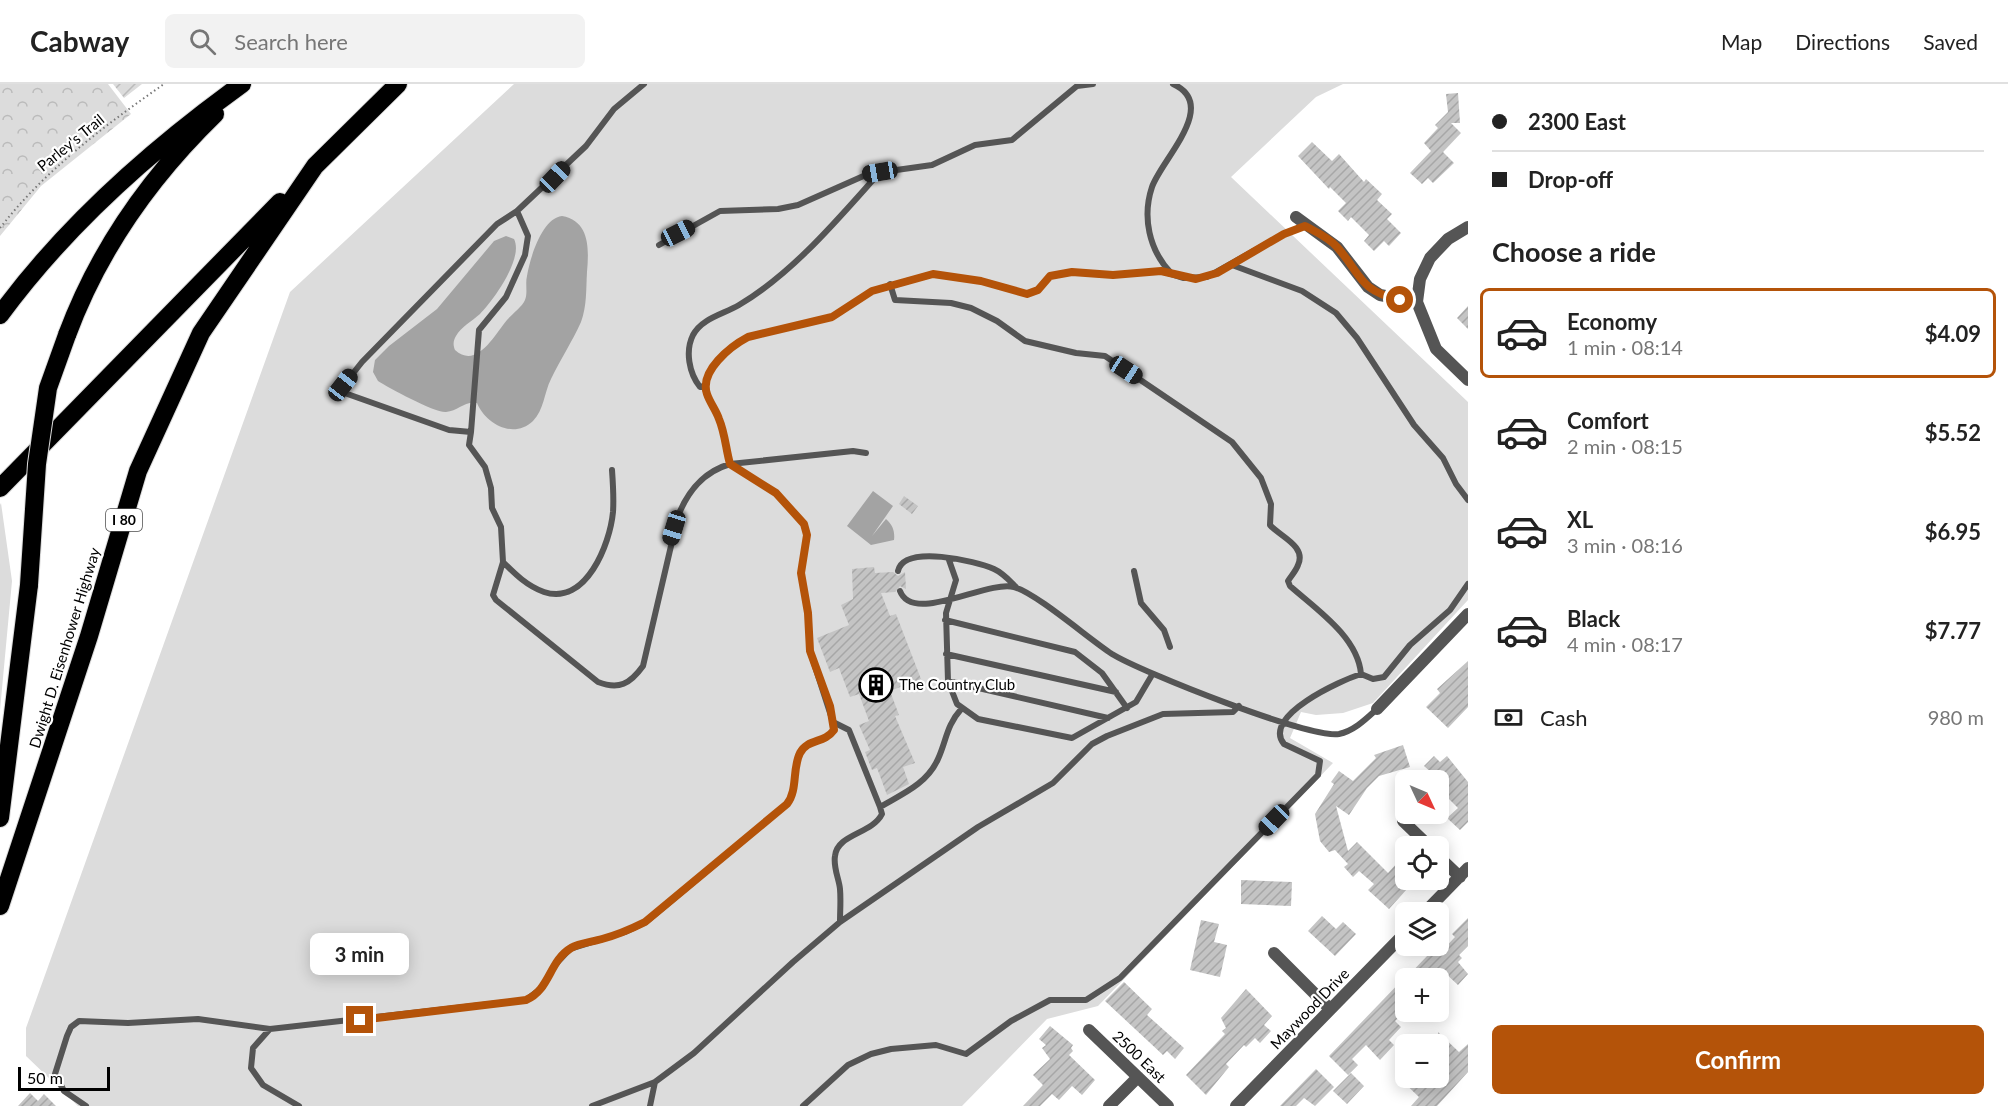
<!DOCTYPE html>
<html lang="en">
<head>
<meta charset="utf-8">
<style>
	:root { --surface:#fff; --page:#f2f2f2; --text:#222; --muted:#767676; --line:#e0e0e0; --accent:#b45309 }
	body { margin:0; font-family:Lato,sans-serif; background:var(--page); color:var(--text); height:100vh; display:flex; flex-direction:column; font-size:22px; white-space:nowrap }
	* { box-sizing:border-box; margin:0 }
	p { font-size:20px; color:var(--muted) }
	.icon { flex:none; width:33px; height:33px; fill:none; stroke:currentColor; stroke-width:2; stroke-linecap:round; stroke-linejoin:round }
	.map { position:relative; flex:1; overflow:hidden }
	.details { display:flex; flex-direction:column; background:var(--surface); width:540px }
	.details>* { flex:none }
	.hud { display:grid; align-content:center; height:132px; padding:0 24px; background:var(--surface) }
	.needle { width:39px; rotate:134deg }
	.tools { position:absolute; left:1395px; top:686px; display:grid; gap:12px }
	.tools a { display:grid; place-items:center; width:54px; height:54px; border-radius:9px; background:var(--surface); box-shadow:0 3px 15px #0003; font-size:30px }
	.scale { position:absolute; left:18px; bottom:15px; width:92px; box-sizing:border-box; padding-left:6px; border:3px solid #000; border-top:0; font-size:16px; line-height:21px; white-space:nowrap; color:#000; -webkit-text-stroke:4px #fff; paint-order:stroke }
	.end { position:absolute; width:27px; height:27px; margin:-14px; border:8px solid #b45309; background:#fff; box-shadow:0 0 0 3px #fff }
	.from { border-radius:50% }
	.bubble { position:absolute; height:42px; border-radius:9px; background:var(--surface); box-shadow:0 3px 15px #0003; font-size:20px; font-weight:700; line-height:42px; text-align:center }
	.car { position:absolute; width:18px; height:36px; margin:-18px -9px; border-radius:8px; box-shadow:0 0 4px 2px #0007; background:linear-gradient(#222 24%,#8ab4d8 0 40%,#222 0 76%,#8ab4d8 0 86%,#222 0) }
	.hud b { display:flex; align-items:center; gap:21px; height:57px; font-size:22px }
	.hud b+b { border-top:2px solid var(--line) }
	.hud i { width:15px; height:15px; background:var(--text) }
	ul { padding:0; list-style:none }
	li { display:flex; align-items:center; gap:18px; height:90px; margin:0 12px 9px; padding:0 12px; border:3px solid transparent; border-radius:9px }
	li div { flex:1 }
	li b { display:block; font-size:22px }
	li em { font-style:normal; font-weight:700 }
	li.current { border-color:var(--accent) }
	li>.icon { width:54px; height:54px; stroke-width:1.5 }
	h2 { padding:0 24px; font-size:27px; line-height:72px }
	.pay { display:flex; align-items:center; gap:15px; height:66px; padding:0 24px; font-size:22px }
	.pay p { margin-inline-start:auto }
	.button { display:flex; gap:12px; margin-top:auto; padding:12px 24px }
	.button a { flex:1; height:69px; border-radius:9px; background:var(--accent); color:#fff; font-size:24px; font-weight:700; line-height:69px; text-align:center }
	header { display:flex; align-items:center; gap:36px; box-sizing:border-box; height:84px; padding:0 30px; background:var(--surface); border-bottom:2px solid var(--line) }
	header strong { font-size:28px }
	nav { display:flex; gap:33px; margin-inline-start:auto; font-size:21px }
	.search { width:420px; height:54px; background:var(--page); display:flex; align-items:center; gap:15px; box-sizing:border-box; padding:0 21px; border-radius:9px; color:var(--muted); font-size:22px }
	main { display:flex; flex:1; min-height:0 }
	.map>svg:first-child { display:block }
</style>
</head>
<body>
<header>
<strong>Cabway</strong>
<div class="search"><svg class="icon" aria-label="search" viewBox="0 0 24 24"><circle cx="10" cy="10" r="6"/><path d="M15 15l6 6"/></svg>Search here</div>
<nav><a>Map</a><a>Directions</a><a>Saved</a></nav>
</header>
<main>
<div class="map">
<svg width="1468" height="1022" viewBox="0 0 1468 1022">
	<defs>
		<pattern id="forest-crowns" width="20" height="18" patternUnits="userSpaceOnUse" patternTransform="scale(1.5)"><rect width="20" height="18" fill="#dcdcdc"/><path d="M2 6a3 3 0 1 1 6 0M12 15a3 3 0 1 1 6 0" fill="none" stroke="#bbb"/></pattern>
		<pattern id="garden-furrows" width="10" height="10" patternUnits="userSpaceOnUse" patternTransform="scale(1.5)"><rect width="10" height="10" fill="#dcdcdc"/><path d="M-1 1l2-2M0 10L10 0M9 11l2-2" fill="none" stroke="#bbb"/></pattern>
		<pattern id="building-hatch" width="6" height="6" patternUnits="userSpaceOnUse" patternTransform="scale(1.5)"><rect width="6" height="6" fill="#c4c4c4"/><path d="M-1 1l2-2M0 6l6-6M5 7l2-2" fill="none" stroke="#a7a7a7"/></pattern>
	</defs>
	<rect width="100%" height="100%" fill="#fff"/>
	<!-- grass -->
	<path fill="#dcdcdc" d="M514 0H1343L1316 13 1231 93 1468 318V516L1373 619 1343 629 1316 631 1301 628 1290 654 1333 679 1098 922 1047 935 962 1022H78L26 972V944L290 208Z
		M1 419 12 497 0 626V421Z"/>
	<!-- forest -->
	<path fill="url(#forest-crowns)" d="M0 0H108L131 30 41 102 0 152Z"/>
	<!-- garden -->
	<path fill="url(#garden-furrows)" d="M113 0H142L124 14Z"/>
	<!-- water -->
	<path fill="#a3a3a3" d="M562 132C590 137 589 165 587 188 586 205 587 222 581 238 572 258 560 276 551 295 544 309 544 326 533 337 513 356 485 339 477 319 464 317 458 327 446 328 435 329 389 304 378 297L373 288 375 276 389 262 437 225 494 157 506 152 514 155C524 174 493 217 480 230 472 237 461 243 456 252 453 257 453 261 455 266 477 286 495 250 507 236 512 230 522 223 525 216 528 208 525 200 527 192 530 174 542 134 562 132Z
		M873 407 893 422 872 452 886 435C893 441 895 448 894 456L871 461 847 442Z"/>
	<!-- building -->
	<path fill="url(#building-hatch)" d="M1458 9 1460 39H1451L1461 49 1443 68 1454 79 1433 99 1428 94 1422 100 1410 89 1431 67 1424 59 1438 44 1435 41 1448 28 1446 10Z
		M1312 58 1332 77 1339 70 1364 98 1366 95 1382 110 1377 116 1392 130 1387 135 1401 149 1389 162 1384 157 1374 167 1364 157 1369 151 1351 133 1348 137 1338 127 1346 119 1330 103 1329 105 1298 72Z
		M1468 222V245L1457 234Z
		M904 412 918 422 912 430 899 420Z
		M874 483 875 489 893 488 898 492 905 488 906 505 900 502 895 508 881 509 890 532 896 530 921 595 890 607 899 631 895 632 915 679 903 683 909 700 887 711 877 684 872 686 865 668 870 666 859 641 869 637 859 610 850 613 839 584 830 588 817 554 849 541 841 521 853 515 852 485Z
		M1468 577V623L1448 644 1426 623 1440 609 1437 605Z
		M1403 661 1410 683 1379 692 1367 704 1349 731 1336 722 1348 767 1357 758 1388 789 1398 778 1406 785V795H1416L1389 825 1368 806 1374 800 1359 787 1353 793 1344 783 1348 780 1335 766 1329 768 1320 757 1315 730 1334 700 1331 698 1339 687 1353 697 1376 674 1374 671Z
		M1434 672 1440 678 1447 672 1468 698V738L1460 746 1447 734 1458 724 1438 704V696H1425L1432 689 1424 682Z
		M1241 796 1292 798 1291 822 1241 820Z
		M1322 832 1336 845 1343 838 1356 850 1335 872 1308 847Z
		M1468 834V862L1459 871 1462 874 1458 878 1468 890 1458 901 1444 888 1438 894H1406L1428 871 1436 866 1440 869 1455 853 1452 850Z
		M1201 836 1219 840 1214 858 1227 861 1220 893 1190 886Z
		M1406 892V926L1395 937 1401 943 1389 956 1394 961 1380 976 1366 961 1352 975 1358 981 1348 991 1329 972Z
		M1124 898 1152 925 1147 931 1184 964 1175 975 1167 967 1163 971 1105 917Z
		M1246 905 1272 932 1264 941 1271 947 1260 959 1255 954 1246 963 1244 961 1226 980 1229 983 1206 1011 1186 991 1225 950 1222 947 1226 944 1221 934Z
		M1050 942 1073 961 1071 964 1073 967 1069 971 1095 996 1082 1011 1072 1002 1059 1016 1052 1010 1040 1022H1023L1043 1001 1033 991 1050 975 1042 964 1046 961 1039 955Z
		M1438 948 1459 968 1468 960V988L1437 1022H1411L1419 1013 1398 993H1438Z
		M1316 985 1334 1003 1315 1022 1304 1014 1296 1022H1280Z
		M1351 989 1364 1002 1347 1020 1333 1007Z
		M30 1009 38 1017 44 1010 56 1022H18Z"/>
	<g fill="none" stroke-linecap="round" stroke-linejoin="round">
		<defs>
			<path id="highway" d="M0 231C66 141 152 65 242 0
				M67 251C99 165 149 94 215 30
				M0 404 280 118
				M0 734 29 501
				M0 822 89 552 138 387 201 249 315 82 398 0"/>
		</defs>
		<!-- highway casing -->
		<use href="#highway" stroke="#dbdbdb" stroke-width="20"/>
		<!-- path -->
		<path stroke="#777" stroke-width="2" stroke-dasharray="1.5 3" stroke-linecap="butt" d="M0 144C45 86 104 42 164 0"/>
		<!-- lane -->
		<path stroke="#555" stroke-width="6" d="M517 127 497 140 362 278 339 307 449 346 471 348 469 361 485 383 491 404 492 424 501 443 503 478 493 511 496 516 598 598C619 606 630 600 643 582L678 432C688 407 703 388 730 380L853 367 866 369
			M659 161 720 127 778 125 798 121 868 90 932 81 975 61 1012 56 1077 2 1093 0
			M1232 181 1302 207 1336 229 1357 254 1414 341 1443 374 1456 400 1468 416
			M1171 189C1149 166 1142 133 1152 103 1161 76 1220 21 1173 0
			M890 200 895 216 951 219 971 224 997 237 1025 257 1076 269 1105 272 1232 358 1261 394 1271 420 1270 441C1279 452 1307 462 1298 481 1296 487 1291 492 1288 497L1290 502C1316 525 1358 553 1361 590
			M705 302 700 303C689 289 685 267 693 251 702 234 724 230 739 221 793 189 838 135 880 88
			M471 348 479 246 506 213 525 171 528 152 517 127 586 62 614 25 644 0
			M949 476 956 496 946 529 948 597 957 620 978 635 1072 654 1136 618 1152 591
			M503 478C515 490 527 502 544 508 586 522 610 460 613 428 614 414 613 400 612 386
			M898 487C904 460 976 477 994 485 1003 489 1009 496 1016 503
			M1134 487 1141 519 1164 546 1170 563
			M900 507C913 541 986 496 1014 503 1036 509 1089 555 1112 570 1141 588 1310 655 1339 650 1354 647 1366 635 1377 625
			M945 536 1075 568 1102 589 1127 624
			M946 570 1116 608
			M948 597 1108 634
			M833 638 849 646 880 723C902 710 927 700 938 675 947 655 946 642 962 624
			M840 838 978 743 1053 699 1092 660 1107 652 1163 630 1233 628 1239 622
			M269 946 253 964 251 984 263 1001 299 1022
			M86 1022 64 1007 55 990 67 952 71 943 79 937 128 939 198 935 270 945 526 916 542 904 555 881 570 865 625 848 646 838 787 720C798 706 792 685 800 669 808 654 824 660 834 646L833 638 810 567 808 529 801 489 807 451 804 440 776 409 730 380C726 366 725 349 719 335 716 327 710 319 707 310 699 288 731 262 748 253L832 233 872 207 933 190 981 197 1027 210 1036 207 1050 192 1072 188 1113 191 1161 187 1183 194 1207 193 1284 150 1305 142
			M592 1022 655 998 694 969 793 878 840 838C840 827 841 816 840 805 839 795 833 783 835 772 837 750 872 750 882 730L880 723
			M650 1022 655 998
			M803 1022 848 981 871 970 891 965 936 961 966 970 1011 937 1050 916H1086L1120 894 1318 691 1320 677 1284 660C1261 632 1342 596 1361 590L1373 595 1384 593 1410 561 1450 526 1468 500"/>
		<!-- street -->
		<path stroke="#555" stroke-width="12" d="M1296 133 1337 163 1368 203 1380 211 1417 218
			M1468 143 1448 155 1430 174 1420 195 1417 218 1436 265 1468 296
			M1377 625 1468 530
			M1403 737 1429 762
			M1438 772 1460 793
			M1425 828 1468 784
			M1274 869 1330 925
			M1089 946 1168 1022
			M1109 1022 1138 993
			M1236 1022 1406 848"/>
		<!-- highway -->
		<use href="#highway" stroke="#000" stroke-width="18"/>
		<defs>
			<path id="highway-bridge" d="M29 501 37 380 48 304 67 251"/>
		</defs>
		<!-- highway-bridge casing -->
		<use href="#highway-bridge" stroke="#dbdbdb" stroke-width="20" stroke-linecap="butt"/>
		<!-- highway-bridge -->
		<use href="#highway-bridge" stroke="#000" stroke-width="18"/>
	</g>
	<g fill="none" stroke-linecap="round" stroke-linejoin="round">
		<!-- route -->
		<path stroke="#b45309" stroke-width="8" d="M360 936 526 916C550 906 549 877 571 864 579 859 592 858 602 855 617 851 631 845 645 838L787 720C798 706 792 685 800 669 808 654 824 660 834 646L830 622 810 567 808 529 801 489 807 451 804 440 776 409 730 380C726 366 725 349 719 335 716 326 710 319 707 310 699 287 731 262 748 253L832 233 872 207 933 190 981 197 1027 210 1038 206 1050 192 1072 188 1113 191 1161 187 1196 195 1217 189 1284 150 1305 142C1316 148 1328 153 1337 163 1362 191 1358 206 1400 216"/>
	</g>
	<!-- icons -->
	<defs>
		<symbol id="building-ring" viewBox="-11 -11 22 22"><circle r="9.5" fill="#fff" stroke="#000" stroke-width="1.5"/><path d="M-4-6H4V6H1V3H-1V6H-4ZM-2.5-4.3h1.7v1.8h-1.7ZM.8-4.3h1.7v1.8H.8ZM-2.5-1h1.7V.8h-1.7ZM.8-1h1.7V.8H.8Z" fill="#000"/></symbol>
	</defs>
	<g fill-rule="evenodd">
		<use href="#building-ring" x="857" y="582" width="38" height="38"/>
	</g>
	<g text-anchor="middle" stroke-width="4.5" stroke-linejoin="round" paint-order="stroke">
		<!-- shield labels -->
		<rect fill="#fff" stroke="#4c4c4c" stroke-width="1.5" x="106" y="425" width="36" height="22" rx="4.5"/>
		<g font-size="14" font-weight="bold" fill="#000">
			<text x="124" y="441">I 80</text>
		</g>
		<!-- street labels -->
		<g font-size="15" fill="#000" stroke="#fff">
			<text transform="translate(71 59) rotate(-39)" y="5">Parley's Trail</text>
			<text transform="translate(65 564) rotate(-73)" y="5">Dwight D. Eisenhower Highway</text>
			<text transform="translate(1310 925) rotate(-46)" y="5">Maywood Drive</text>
			<text transform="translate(1139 973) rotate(44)" y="5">2500 East</text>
		</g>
		<!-- poi labels -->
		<g font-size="15" fill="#000" stroke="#fff" text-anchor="start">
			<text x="899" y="606">The Country Club</text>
		</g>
	</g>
</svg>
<div class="tools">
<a><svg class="needle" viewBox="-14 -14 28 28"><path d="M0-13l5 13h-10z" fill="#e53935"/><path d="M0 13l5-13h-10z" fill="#767676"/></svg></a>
<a><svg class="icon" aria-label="locate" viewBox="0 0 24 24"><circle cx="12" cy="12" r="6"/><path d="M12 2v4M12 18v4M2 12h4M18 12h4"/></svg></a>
<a><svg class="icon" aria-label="layers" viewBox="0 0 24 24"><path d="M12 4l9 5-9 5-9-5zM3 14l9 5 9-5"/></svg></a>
<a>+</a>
<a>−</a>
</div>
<div class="scale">50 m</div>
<i class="end from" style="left:1400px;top:216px"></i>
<i class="end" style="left:360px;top:936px"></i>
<div class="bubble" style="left:310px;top:849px;width:99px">3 min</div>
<i class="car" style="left:880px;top:88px;rotate:261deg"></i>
<i class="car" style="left:555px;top:93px;rotate:44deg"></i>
<i class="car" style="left:678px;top:149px;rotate:63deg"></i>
<i class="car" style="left:1126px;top:286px;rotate:123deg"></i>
<i class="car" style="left:343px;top:301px;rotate:38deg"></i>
<i class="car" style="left:674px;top:444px;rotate:197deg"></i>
<i class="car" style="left:1274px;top:736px;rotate:224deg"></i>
</div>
<section class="details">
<div class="hud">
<b><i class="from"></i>2300 East</b>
<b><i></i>Drop-off</b>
</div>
<h2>Choose a ride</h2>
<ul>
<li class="current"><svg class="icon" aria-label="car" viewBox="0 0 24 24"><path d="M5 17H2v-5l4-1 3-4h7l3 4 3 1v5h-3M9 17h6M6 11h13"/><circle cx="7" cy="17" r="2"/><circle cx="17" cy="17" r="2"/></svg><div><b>Economy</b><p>1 min · 08:14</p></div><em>$4.09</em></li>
<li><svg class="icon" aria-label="car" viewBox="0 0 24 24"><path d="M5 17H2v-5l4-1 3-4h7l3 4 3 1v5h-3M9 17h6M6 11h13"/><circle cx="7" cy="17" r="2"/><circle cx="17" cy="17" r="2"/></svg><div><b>Comfort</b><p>2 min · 08:15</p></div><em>$5.52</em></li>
<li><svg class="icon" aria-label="car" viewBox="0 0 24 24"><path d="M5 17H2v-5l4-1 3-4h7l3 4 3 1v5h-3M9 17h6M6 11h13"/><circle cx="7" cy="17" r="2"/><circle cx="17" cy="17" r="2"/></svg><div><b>XL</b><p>3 min · 08:16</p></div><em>$6.95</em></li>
<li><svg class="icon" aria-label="car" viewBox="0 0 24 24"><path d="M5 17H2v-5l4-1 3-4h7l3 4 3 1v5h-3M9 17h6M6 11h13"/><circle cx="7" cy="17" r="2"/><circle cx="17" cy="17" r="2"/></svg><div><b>Black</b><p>4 min · 08:17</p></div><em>$7.77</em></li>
</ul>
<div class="pay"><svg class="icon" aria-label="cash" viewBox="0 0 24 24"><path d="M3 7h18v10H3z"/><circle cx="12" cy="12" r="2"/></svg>Cash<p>980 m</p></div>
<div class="button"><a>Confirm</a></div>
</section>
</main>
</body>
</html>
